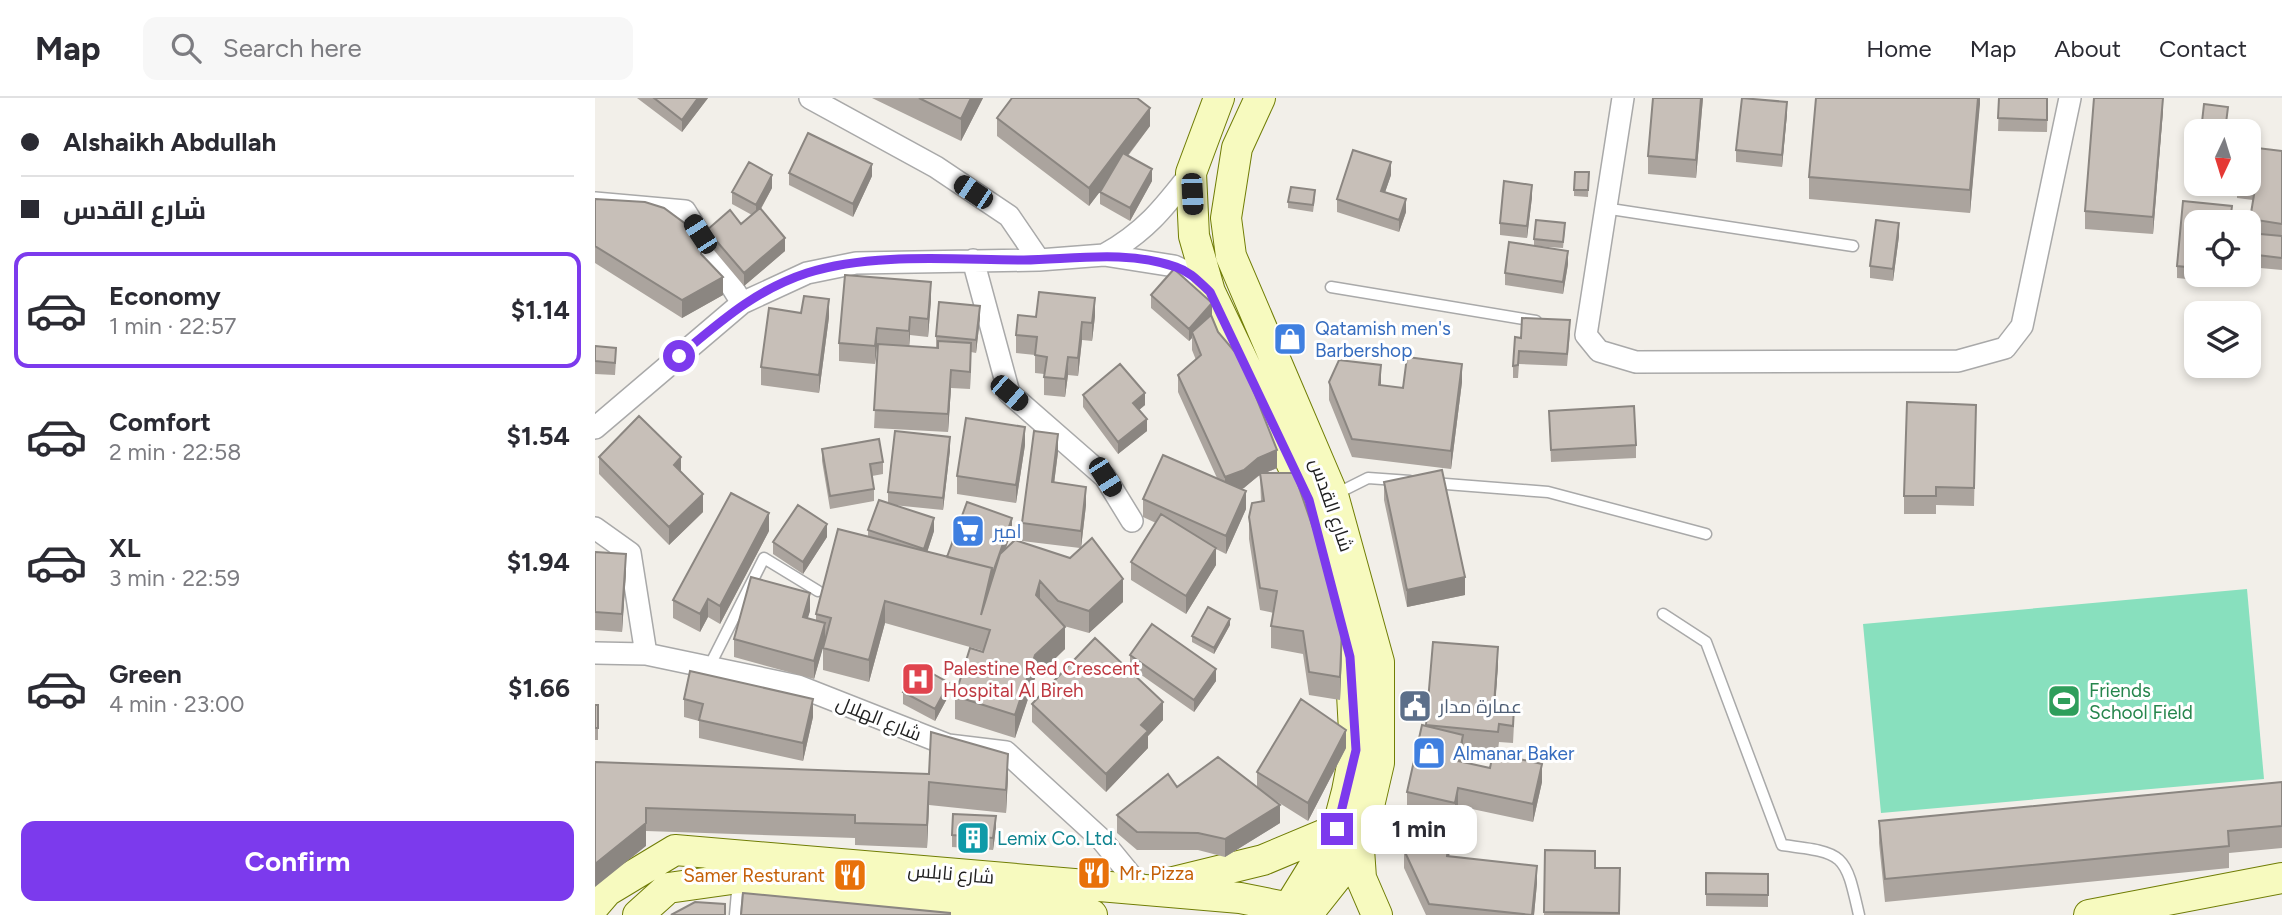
<!DOCTYPE html>
<html lang="en">
<head>
<meta charset="utf-8">
<style>
	:root { --surface:#fff; --page:#f7f7f7; --text:#2b2b33; --muted:#7c7c81; --line:#e1e1e2; --accent:#7c3aed }
	body { margin:0; font-family:Figtree,Cairo,sans-serif; background:var(--page); color:var(--text); height:100vh; display:flex; flex-direction:column; font-size:26px; white-space:nowrap }
	* { box-sizing:border-box; margin:0 }
	p { font-size:23px; color:var(--muted) }
	.icon { flex:none; width:38px; height:38px; fill:none; stroke:currentColor; stroke-width:2; stroke-linecap:round; stroke-linejoin:round }
	.map { position:relative; flex:1; overflow:hidden }
	.drawer { display:flex; flex-direction:column; background:var(--surface); width:595px }
	.drawer>* { flex:none }
	.top-card { display:grid; align-content:center; height:154px; padding:0 21px; background:var(--surface) }
	.needle { width:46px; rotate:184deg }
	.tools { position:absolute; left:1589px; top:21px; display:grid; gap:14px }
	.tools a { display:grid; place-items:center; width:77px; height:77px; border-radius:14px; background:var(--surface); box-shadow:0 4px 10px #0003; font-size:35px }
	.end { position:absolute; width:32px; height:32px; margin:-16px; border:9px solid #7c3aed; background:#fff; box-shadow:0 0 0 4px #fff }
	.from { border-radius:50% }
	.bubble { position:absolute; height:49px; border-radius:14px; background:var(--surface); box-shadow:0 4px 10px #0003; font-size:23px; font-weight:700; line-height:49px; text-align:center }
	.car { position:absolute; width:21px; height:42px; margin:-21px -10px; border-radius:9px; box-shadow:0 0 5px 2px #0007; background:linear-gradient(#222 24%,#8ab4d8 0 40%,#222 0 76%,#8ab4d8 0 86%,#222 0) }
	.top-card b { display:flex; align-items:center; gap:24px; height:66px; font-size:26px }
	.top-card b+b { border-top:2px solid var(--line) }
	.top-card i { width:18px; height:18px; background:var(--text) }
	ul { padding:0; list-style:none }
	li { display:flex; align-items:center; gap:21px; height:116px; margin:0 14px 10px; padding:0 7px; border:4px solid transparent; border-radius:14px }
	li div { flex:1 }
	li b { display:block; font-size:26px }
	li em { font-style:normal; font-weight:700 }
	li.active { border-color:var(--accent) }
	li>.icon { width:63px; height:63px; stroke-width:1.5 }
	.cta { display:flex; gap:14px; margin-top:auto; padding:14px 21px }
	.cta a { flex:1; height:80px; border-radius:14px; background:var(--accent); color:#fff; font-size:28px; font-weight:700; line-height:80px; text-align:center }
	header { display:flex; align-items:center; gap:42px; box-sizing:border-box; height:98px; padding:0 35px; background:var(--surface); border-bottom:2px solid var(--line) }
	header strong { font-size:33px }
	nav { display:flex; gap:38px; margin-inline-start:auto; font-size:24px }
	.search { width:490px; height:63px; background:var(--page); display:flex; align-items:center; gap:18px; box-sizing:border-box; padding:0 24px; border-radius:14px; color:var(--muted); font-size:26px }
	main { display:flex; flex:1; min-height:0 }
	.map>svg:first-child { display:block }
</style>
</head>
<body>
<header>
<strong>Map</strong>
<div class="search"><svg class="icon" aria-label="search" viewBox="0 0 24 24"><circle cx="10" cy="10" r="6"/><path d="M15 15l6 6"/></svg>Search here</div>
<nav><a>Home</a><a>Map</a><a>About</a><a>Contact</a></nav>
</header>
<main>
<section class="drawer">
<div class="top-card">
<b><i class="from"></i>Alshaikh Abdullah</b>
<b><i></i>شارع القدس</b>
</div>
<ul>
<li class="active"><svg class="icon" aria-label="car" viewBox="0 0 24 24"><path d="M5 17H2v-5l4-1 3-4h7l3 4 3 1v5h-3M9 17h6M6 11h13"/><circle cx="7" cy="17" r="2"/><circle cx="17" cy="17" r="2"/></svg><div><b>Economy</b><p>1 min · 22:57</p></div><em>$1.14</em></li>
<li><svg class="icon" aria-label="car" viewBox="0 0 24 24"><path d="M5 17H2v-5l4-1 3-4h7l3 4 3 1v5h-3M9 17h6M6 11h13"/><circle cx="7" cy="17" r="2"/><circle cx="17" cy="17" r="2"/></svg><div><b>Comfort</b><p>2 min · 22:58</p></div><em>$1.54</em></li>
<li><svg class="icon" aria-label="car" viewBox="0 0 24 24"><path d="M5 17H2v-5l4-1 3-4h7l3 4 3 1v5h-3M9 17h6M6 11h13"/><circle cx="7" cy="17" r="2"/><circle cx="17" cy="17" r="2"/></svg><div><b>XL</b><p>3 min · 22:59</p></div><em>$1.94</em></li>
<li><svg class="icon" aria-label="car" viewBox="0 0 24 24"><path d="M5 17H2v-5l4-1 3-4h7l3 4 3 1v5h-3M9 17h6M6 11h13"/><circle cx="7" cy="17" r="2"/><circle cx="17" cy="17" r="2"/></svg><div><b>Green</b><p>4 min · 23:00</p></div><em>$1.66</em></li>
</ul>
<div class="cta"><a>Confirm</a></div>
</section>
<div class="map">
<svg width="1687" height="817" viewBox="0 0 1687 817">
	<rect width="100%" height="100%" fill="#f2efe9"/>
	<!-- pitch -->
	<path fill="#88e0be" d="M1652 491 1669 681 1286 715 1268 526Z"/>
	<g fill="none" stroke-linecap="round" stroke-linejoin="round">
		<defs>
			<path id="service" d="M1009 110 1258 148
				M736 189 941 223
				M838 385 953 394 1111 436
				M741 396 773 380 815 383
				M1068 516 1111 544 1187 747C1250 755 1250 755 1264 817
				M114 569 169 460 223 493
				M140 817 143 783"/>
			<path id="minor" d="M215 0 341 69 414 118 444 162
				M1028 0 991 237 1004 253 1041 264 1363 263 1410 250 1427 228 1475 0
				M0 105 90 113 147 205 0 330
				M509 157C550 134 568 111 596 75
				M378 162 414 295 510 379 537 423
				M147 205 212 175 261 165 444 162 509 157 579 168 596 176 614 194
				M0 430 35 455 51 556
				M0 555 51 556 203 588 353 647 411 654 506 741 547 791"/>
			<path id="secondary" d="M624 0 596 75 599 138 615 194 714 402 755 559 760 652 752 693 742 731 689 817
				M665 0 642 50 631 120 636 158 738 397 784 564V665L764 751 714 814 708 817
				M764 751 766 780 782 817
				M570 786 668 762 742 731
				M0 807 12 793 80 752 645 800 710 813
				M43 817 73 790 144 780 497 817
				M1494 817 1687 780"/>
		</defs>
		<!-- service casing -->
		<use href="#service" stroke="#a9a9a9" stroke-width="13"/>
		<!-- minor casing -->
		<use href="#minor" stroke="#a9a9a9" stroke-width="24"/>
		<!-- secondary casing -->
		<use href="#secondary" stroke="#707d05" stroke-width="32"/>
		<!-- service -->
		<use href="#service" stroke="#fff" stroke-width="10"/>
		<!-- minor -->
		<use href="#minor" stroke="#fff" stroke-width="21"/>
		<!-- secondary -->
		<use href="#secondary" stroke="#f7fabf" stroke-width="30"/>
	</g>
	<!-- wall -->
	<path fill="#aba49e" d="M42 0H113L87 34Z
		M277 0H388L366 43Z
		M1108 0 1101 80 1053 76V58Z
		M1385 0 1375 115 1214 101V79Z
		M1404 0H1453L1452 34 1403 33Z
		M1568 13 1558 136 1490 131V113Z
		M1192 16 1187 69 1141 64V52Z
		M402 20 555 28 533 58 557 83 535 123 505 106V94L507 91 494 108 402 38Z
		M1654 49 1687 53V172L1654 169V135H1655V121L1658 102 1642 100V86H1654Z
		M994 74 993 99 979 98V92Z
		M194 75 277 78 258 119 194 87Z
		M796 77 790 94 811 114 804 134 742 114V101Z
		M177 90 166 111 190 153 149 188 112 144V132L146 126 157 117 137 106V94Z
		M720 99 718 114 693 110V104Z
		M937 99 932 140 905 137V125Z
		M0 101 107 158 128 197 87 220 0 165Z
		M1601 124V177H1631V185L1582 180V168Z
		M970 131 968 150 939 148V141Z
		M1304 138 1298 183 1275 180V168Z
		M973 166 968 196 910 187V175Z
		M556 197 617 217 616 218 623 234 682 370 670 375 747 552 745 602 714 597 708 556 676 550V528L679 515 665 512 654 441V419L666 404 665 377 647 391 651 411 631 456 621 451V467L591 516 536 482V464L561 425 548 419V401L622 380 583 294V277L601 262 597 252V240L594 243 556 210Z
		M336 202 333 239 315 237 314 248 341 250V238L385 220 381 255 376 254 375 291 356 290 353 334 279 330 283 248H282L280 266 244 263V245Z
		M500 218 497 243 487 242 483 278 473 277 470 299 449 297V276L440 275V257L421 255V237L441 219Z
		M234 219 224 295 166 287V269Z
		M975 235 972 268 924 266 923 280H918V268L926 240Z
		M0 248 21 262 20 277 0 276Z
		M734 284 786 288 808 290 867 284 856 371 757 359 734 302Z
		M488 297 550 307 544 312 552 333 523 356 488 309Z
		M954 313 1041 347V360L956 364Z
		M1381 324 1379 408 1341 407V416H1309V398Z
		M430 347 421 405 362 396V378Z
		M227 351 288 364V376L277 378 279 391V403L235 411 227 363Z
		M355 352 348 412 298 407 339 433 332 454 352 459 417 433 411 450 475 460 485 450 427 443V425L463 354 459 385 491 407 486 450 528 504 494 535 469 528 470 551 440 580 420 640 360 621V598L389 553 290 525 274 584 228 572V550L230 541 219 581 139 559V541L215 513 212 520 221 523V516L273 439V432L293 405V394Z
		M4 359 86 374 108 414 74 447 4 376Z
		M789 384 870 497 812 509 789 402Z
		M174 433 125 526 113 519 105 534 78 520V502Z
		M232 439 208 476 178 456V444Z
		M0 454 31 474 27 534 0 532Z
		M635 527 619 556 597 544V538Z
		M535 557 621 583 599 614 535 569Z
		M903 567 900 607 919 626 918 645 904 644 903 652 868 649 866 663 947 684 938 724 863 708 860 723 857 722V736L854 758 942 785 939 817H831L809 770V752L826 715 812 712V694L831 628Z
		M308 594 354 597 340 623 308 606Z
		M89 601 218 619 208 663 104 640V623L89 619Z
		M437 606 568 622 553 638V650L511 694 437 624Z
		M0 607H3V642H0Z
		M751 650 713 723 678 701 685 725 630 759 603 752H542L522 735V717L582 689H662V674Z
		M0 664 413 679 411 715 334 707 332 750 260 747V740L51 733V748Z
		M1687 684V750L1634 755V770L1290 804 1284 745V723Z
		M401 730 398 752 357 749V737Z
		M950 752 1000 770H1025V817H949Z
		M1111 775 1173 776V809L1111 808Z"/>
	<!-- shaded-wall -->
	<path fill="#8b8681" d="M103 0H113L87 34V22Z
		M376 0H388L366 43V21Z
		M1106 0H1108L1101 80V62Z
		M1383 0H1385V6L1375 115V92Z
		M1568 0V13L1558 136V119Z
		M1192 4V16L1187 69V57Z
		M555 10V28L494 108V90Z
		M796 64V77L786 106V93Z
		M277 66V78L258 119V106Z
		M557 71V83L535 123V110Z
		M177 77V90L161 119V107Z
		M937 87V99L932 140V128Z
		M811 101V114L804 134V122Z
		M1304 125V138L1298 183V171Z
		M190 140V153L149 188V175Z
		M973 153V166L968 196V184Z
		M128 179V197L87 220V202Z
		M336 184V202L333 239V221Z
		M500 200V218L497 243V225Z
		M234 201V219L224 295V277Z
		M617 205V217L598 238 597 234V240L594 243V231Z
		M385 208V220L381 255V242Z
		M315 219V237L314 251V233Z
		M487 224V242L483 278V260Z
		M282 230V248L280 266V248Z
		M376 245V263L375 291V274Z
		M473 259V277L470 299V281Z
		M867 266V284L856 371V353Z
		M786 267V285L784 305V287Z
		M356 272V290L353 334V316Z
		M550 295V307L538 317V305Z
		M552 321V333L523 356V344Z
		M430 329V347L421 405V387Z
		M463 336V354L457 402V384Z
		M355 339V352L348 412V400Z
		M682 352V370L663 378 649 390 630 397V379L663 360Z
		M86 359V377L79 367Z
		M491 389V407L486 450V433Z
		M651 393V411L631 456V438Z
		M108 396V414L74 447V429Z
		M174 415V433L125 526V508Z
		M339 420V433L329 464V451Z
		M417 420V433L386 517 397 470Z
		M232 426V439L208 476V464Z
		M621 450V467L591 516V498Z
		M31 456V474L27 534V516Z
		M870 479V497L812 509V492Z
		M528 481V504L494 535V513Z
		M445 483V506L441 497Z
		M215 495V513L208 537V519Z
		M113 501V519L105 534V516Z
		M290 503V525L274 584V562Z
		M635 521V527L619 556V550Z
		M230 525V543L219 581V563Z
		M470 529V551L440 580 420 640V617L440 557Z
		M747 530V552L745 602V579Z
		M903 549V567L899 625V607Z
		M621 571V583L599 614V602Z
		M354 585V597L340 623V611Z
		M218 601V619L208 663V645Z
		M568 604V622L553 638V650L511 694V676L546 627Z
		M751 632V650L713 723V705Z
		M868 637V654L863 680V663Z
		M413 656V679L411 715V692Z
		M947 666V684L938 724V706Z
		M334 684V707L332 750V727Z
		M863 690V708L860 723V705Z
		M685 707V725L630 759V741Z
		M401 718V730L398 752V740Z
		M857 719V736L852 775V758Z
		M51 725V748L0 789V766Z
		M942 768V785L939 817H937Z"/>
	<!-- building -->
	<path fill="#c7bfb8" stroke="#8b8681" stroke-width="2" d="M59 0H103L87 22Z
		M324 0H376L366 21Z
		M417 0H542L555 10 494 90 402 20Z
		M1058 0H1106L1101 62 1053 58Z
		M1147 0 1192 4 1187 57 1141 52Z
		M1221 0H1383L1375 92 1214 79Z
		M1404 0H1452V22L1403 20Z
		M1499 0H1568L1558 119 1490 113Z
		M1609 6 1633 9 1630 33H1606Z
		M213 35 277 66 258 106 194 75Z
		M1654 49 1687 53V126L1655 121 1661 85 1654 84Z
		M758 52 796 64 786 93 811 101 804 122 742 101Z
		M528 55 557 71 535 110 505 94Z
		M154 64 177 77 161 107 137 94Z
		M980 74H994L993 92H979Z
		M909 83 937 87 932 128 905 125Z
		M696 89 720 92 718 107 693 104Z
		M0 101 50 104 69 110 107 138 106 156 128 179 87 202 0 148Z
		M1588 103 1637 108 1635 124H1601V170L1582 168Z
		M165 110 190 140 149 175 112 132 135 112 146 126Z
		M941 122 970 125 968 144 939 141Z
		M1281 122 1304 125 1298 171 1275 168Z
		M1654 135 1687 138V160L1654 156Z
		M914 144 973 153 968 184 910 175Z
		M579 171 617 205 594 231 556 197Z
		M250 177 336 184 333 221 315 219 314 233 282 230 280 248 244 245Z
		M444 194 500 200 497 225 487 224 483 260 473 259 470 281 449 279 452 259 440 257 442 239 421 237 423 217 441 219Z
		M209 198 234 201 224 277 166 269 174 210 206 215Z
		M344 204 385 208 381 242 341 238Z
		M616 217 623 234 646 261 682 352 663 360 649 372 630 379 583 277 606 257 597 234Z
		M927 220 975 222 972 256 924 253 923 267 918 268 920 239 926 240Z
		M343 243 376 245 375 274 356 272 353 316 279 312 283 246 343 250Z
		M0 248 21 250 20 265 0 263Z
		M812 259 867 266 856 353 757 341 734 284 744 262 786 267 784 287 808 290Z
		M525 266 550 295 538 305 552 321 523 344 488 297Z
		M1312 304 1381 307 1379 390 1341 389V398H1309Z
		M1039 308 1041 347 956 352 954 313Z
		M44 318 86 359 79 367 108 396 74 429 4 359Z
		M371 320 430 329 421 387 362 378Z
		M300 333 355 339 348 400 293 394Z
		M439 333 463 336 457 384 491 389 486 433 427 425Z
		M284 341 288 364 275 366 279 391 235 398 227 351Z
		M568 357 651 393 631 438 548 401Z
		M847 372 870 479 812 492 789 384Z
		M665 375H699L733 473 747 530 745 579 714 574 708 533 676 528 682 493 665 490 654 419 657 405 669 403Z
		M136 395 174 415 125 508 113 501 105 516 78 502Z
		M284 402 339 420 329 451 273 432Z
		M372 404 417 420 397 477V470L352 459Z
		M203 407 232 426 208 464 178 444Z
		M566 416 621 450 591 498 536 464Z
		M243 431 397 470 386 517 405 456 420 442 475 460 497 440 528 481 494 513 463 503 445 483 441 497 470 529 440 557 420 617 360 598 375 550 388 554 395 532 290 503 274 562 228 550 236 520 221 516Z
		M0 454 31 456 27 516 0 514Z
		M156 479 215 495 208 519 230 525 219 563 139 541Z
		M613 509 635 521 619 550 597 538Z
		M557 526 621 571 599 602 535 557Z
		M500 540 568 604 546 627 553 633 511 676 437 606Z
		M838 544 903 549 899 607 919 609 918 628 904 626 903 634 831 627Z
		M322 567 354 585 340 611 308 594Z
		M95 573 218 601 208 645 104 622 108 606 89 601Z
		M706 601 751 632 713 705 662 674Z
		M0 607H3V630H0Z
		M827 627 868 637 863 663 895 670 898 655 947 666 938 706 863 690 860 705 812 694Z
		M336 634 413 656 411 692 334 684 332 727 260 725V717L51 710V725L0 766V664L334 676Z
		M623 659 685 707 630 741 603 735 542 734 522 717 573 676 582 689Z
		M1687 684V728L1633 733 1634 748 1290 781 1284 723Z
		M813 714 857 719 852 758 942 768 937 817 834 806 809 752Z
		M358 716 401 718 398 740 357 737Z
		M950 752 1000 753V770H1025L1024 815 949 814Z
		M1111 775 1173 776V797L1111 796Z
		M148 795 355 815V817H146Z
		M100 804 130 806V817H76Z"/>
	<g fill="none" stroke-linecap="round" stroke-linejoin="round">
		<!-- route -->
		<path stroke="#7c3aed" stroke-width="9" d="M84 258C125 224 160 192 212 175 277 154 361 162 429 162 480 161 532 152 581 169 596 174 604 184 615 194L714 402 755 559 761 652 742 731"/>
	</g>
	<!-- icons -->
	<defs>
		<symbol id="shop-square" viewBox="-11 -11 22 22"><rect x="-9" y="-9" width="18" height="18" rx="4" fill="#3f7fe0" stroke="#fff"/><path d="M-5-2.5h2.3a2.7 3.5 0 0 1 5.4 0H5L5.5 6h-11ZM-1.5-2.5h3a1.5 2.3 0 0 0-3 0Z" fill="#fff"/></symbol>
		<symbol id="supermarket-square" viewBox="-11 -11 22 22"><rect x="-9" y="-9" width="18" height="18" rx="4" fill="#3f7fe0" stroke="#fff"/><path d="M-6-5.5h2.5l.6 2H6L4.5 2H-2.5L-4.4-4H-6ZM-1.5 3.2a1.3 1.3 0 1 0 .1 0ZM3 3.2a1.3 1.3 0 1 0 .1 0Z" fill="#fff"/></symbol>
		<symbol id="hospital-square" viewBox="-11 -11 22 22"><rect x="-9" y="-9" width="18" height="18" rx="4" fill="#e0444e" stroke="#fff"/><path d="M-5-5h3v3.5h4V-5h3V5h-3V1.5h-4V5h-3Z" fill="#fff"/></symbol>
		<symbol id="stadium-square" viewBox="-11 -11 22 22"><rect x="-9" y="-9" width="18" height="18" rx="4" fill="#2e9e5b" stroke="#fff"/><path d="M0-5a6.5 5 0 1 0 0 10a6.5 5 0 1 0 0-10ZM-3.5-1.8h7v3.6h-7Z" fill="#fff"/></symbol>
		<symbol id="civic-square" viewBox="-11 -11 22 22"><rect x="-9" y="-9" width="18" height="18" rx="4" fill="#5c6f8a" stroke="#fff"/><path d="M-.6-6.5H3V-4.5H.6V-3L4-1V1h2V6H-6V1h2V-1L-.6-3ZM-1.2 2.5V6h2.4V2.5Z" fill="#fff"/></symbol>
		<symbol id="building-square" viewBox="-11 -11 22 22"><rect x="-9" y="-9" width="18" height="18" rx="4" fill="#0f9aa8" stroke="#fff"/><path d="M-4-6H4V6H1V3H-1V6H-4ZM-2.5-4.3h1.7v1.8h-1.7ZM.8-4.3h1.7v1.8H.8ZM-2.5-1h1.7V.8h-1.7ZM.8-1h1.7V.8H.8Z" fill="#fff"/></symbol>
		<symbol id="restaurant-square" viewBox="-11 -11 22 22"><rect x="-9" y="-9" width="18" height="18" rx="4" fill="#e8710a" stroke="#fff"/><path d="M-5-6h1v4h1v-4h1v4h1v-4h1v5L-1.5 .5V6h-2V.5L-5-1ZM5-6V6H3V1.5H1.5Q1.5-4 5-6Z" fill="#fff"/></symbol>
	</defs>
	<g fill-rule="evenodd">
		<use href="#shop-square" x="676" y="222" width="38" height="38"/>
		<use href="#supermarket-square" x="354" y="414" width="38" height="38"/>
		<use href="#hospital-square" x="304" y="562" width="38" height="38"/>
		<use href="#stadium-square" x="1450" y="584" width="38" height="38"/>
		<use href="#civic-square" x="801" y="589" width="38" height="38"/>
		<use href="#shop-square" x="815" y="636" width="38" height="38"/>
		<use href="#building-square" x="359" y="721" width="38" height="38"/>
		<use href="#restaurant-square" x="480" y="756" width="38" height="38"/>
		<use href="#restaurant-square" x="236" y="758" width="38" height="38"/>
	</g>
	<g text-anchor="middle" stroke-width="6" stroke-linejoin="round" paint-order="stroke">
		<!-- shop labels -->
		<g font-size="19" fill="#366cbe" stroke="#fff" text-anchor="start">
			<text x="720" y="237">Qatamish men's<tspan x="720" dy="22">Barbershop</tspan></text>
			<text x="398" y="440">امير</text>
			<text x="858" y="662">Almanar Baker</text>
		</g>
		<!-- street labels -->
		<g font-size="19" fill="#222" stroke="#fff">
			<text transform="translate(737 407) rotate(71)" y="7">شارع القدس</text>
			<text transform="translate(284 620) rotate(22)" y="7">شارع الهلال</text>
			<text transform="translate(356 775) rotate(5)" y="7">شارع نابلس</text>
		</g>
		<!-- health labels -->
		<g font-size="19" fill="#be3a42" stroke="#fff" text-anchor="start">
			<text x="348" y="577">Palestine Red Crescent<tspan x="348" dy="22">Hospital Al Bireh</tspan></text>
		</g>
		<!-- leisure labels -->
		<g font-size="19" fill="#27864d" stroke="#fff" text-anchor="start">
			<text x="1494" y="599">Friends<tspan x="1494" dy="22">School Field</tspan></text>
		</g>
		<!-- service labels -->
		<g font-size="19" fill="#4e5e75" stroke="#fff" text-anchor="start">
			<text x="844" y="615">عمارة مدار</text>
		</g>
		<!-- culture labels -->
		<g font-size="19" fill="#0d838f" stroke="#fff" text-anchor="start">
			<text x="402" y="747">Lemix Co. Ltd.</text>
		</g>
		<!-- food labels -->
		<g font-size="19" fill="#c56008" stroke="#fff" text-anchor="start">
			<text x="524" y="782">Mr. Pizza</text>
			<text x="230" y="784" text-anchor="end">Samer Resturant</text>
		</g>
	</g>
</svg>
<div class="tools">
<a><svg class="needle" viewBox="-14 -14 28 28"><path d="M0-13l5 13h-10z" fill="#e53935"/><path d="M0 13l5-13h-10z" fill="#7c7c81"/></svg></a>
<a><svg class="icon" aria-label="locate" viewBox="0 0 24 24"><circle cx="12" cy="12" r="6"/><path d="M12 2v4M12 18v4M2 12h4M18 12h4"/></svg></a>
<a><svg class="icon" aria-label="layers" viewBox="0 0 24 24"><path d="M12 4l9 5-9 5-9-5zM3 14l9 5 9-5"/></svg></a>
</div>
<i class="end from" style="left:84px;top:258px"></i>
<i class="end" style="left:742px;top:731px"></i>
<div class="bubble" style="left:766px;top:707px;width:116px">1 min</div>
<i class="car" style="left:378px;top:94px;rotate:304deg"></i>
<i class="car" style="left:597px;top:96px;rotate:177deg"></i>
<i class="car" style="left:105px;top:136px;rotate:327deg"></i>
<i class="car" style="left:414px;top:295px;rotate:131deg"></i>
<i class="car" style="left:510px;top:379px;rotate:148deg"></i>
</div>
</main>
</body>
</html>
